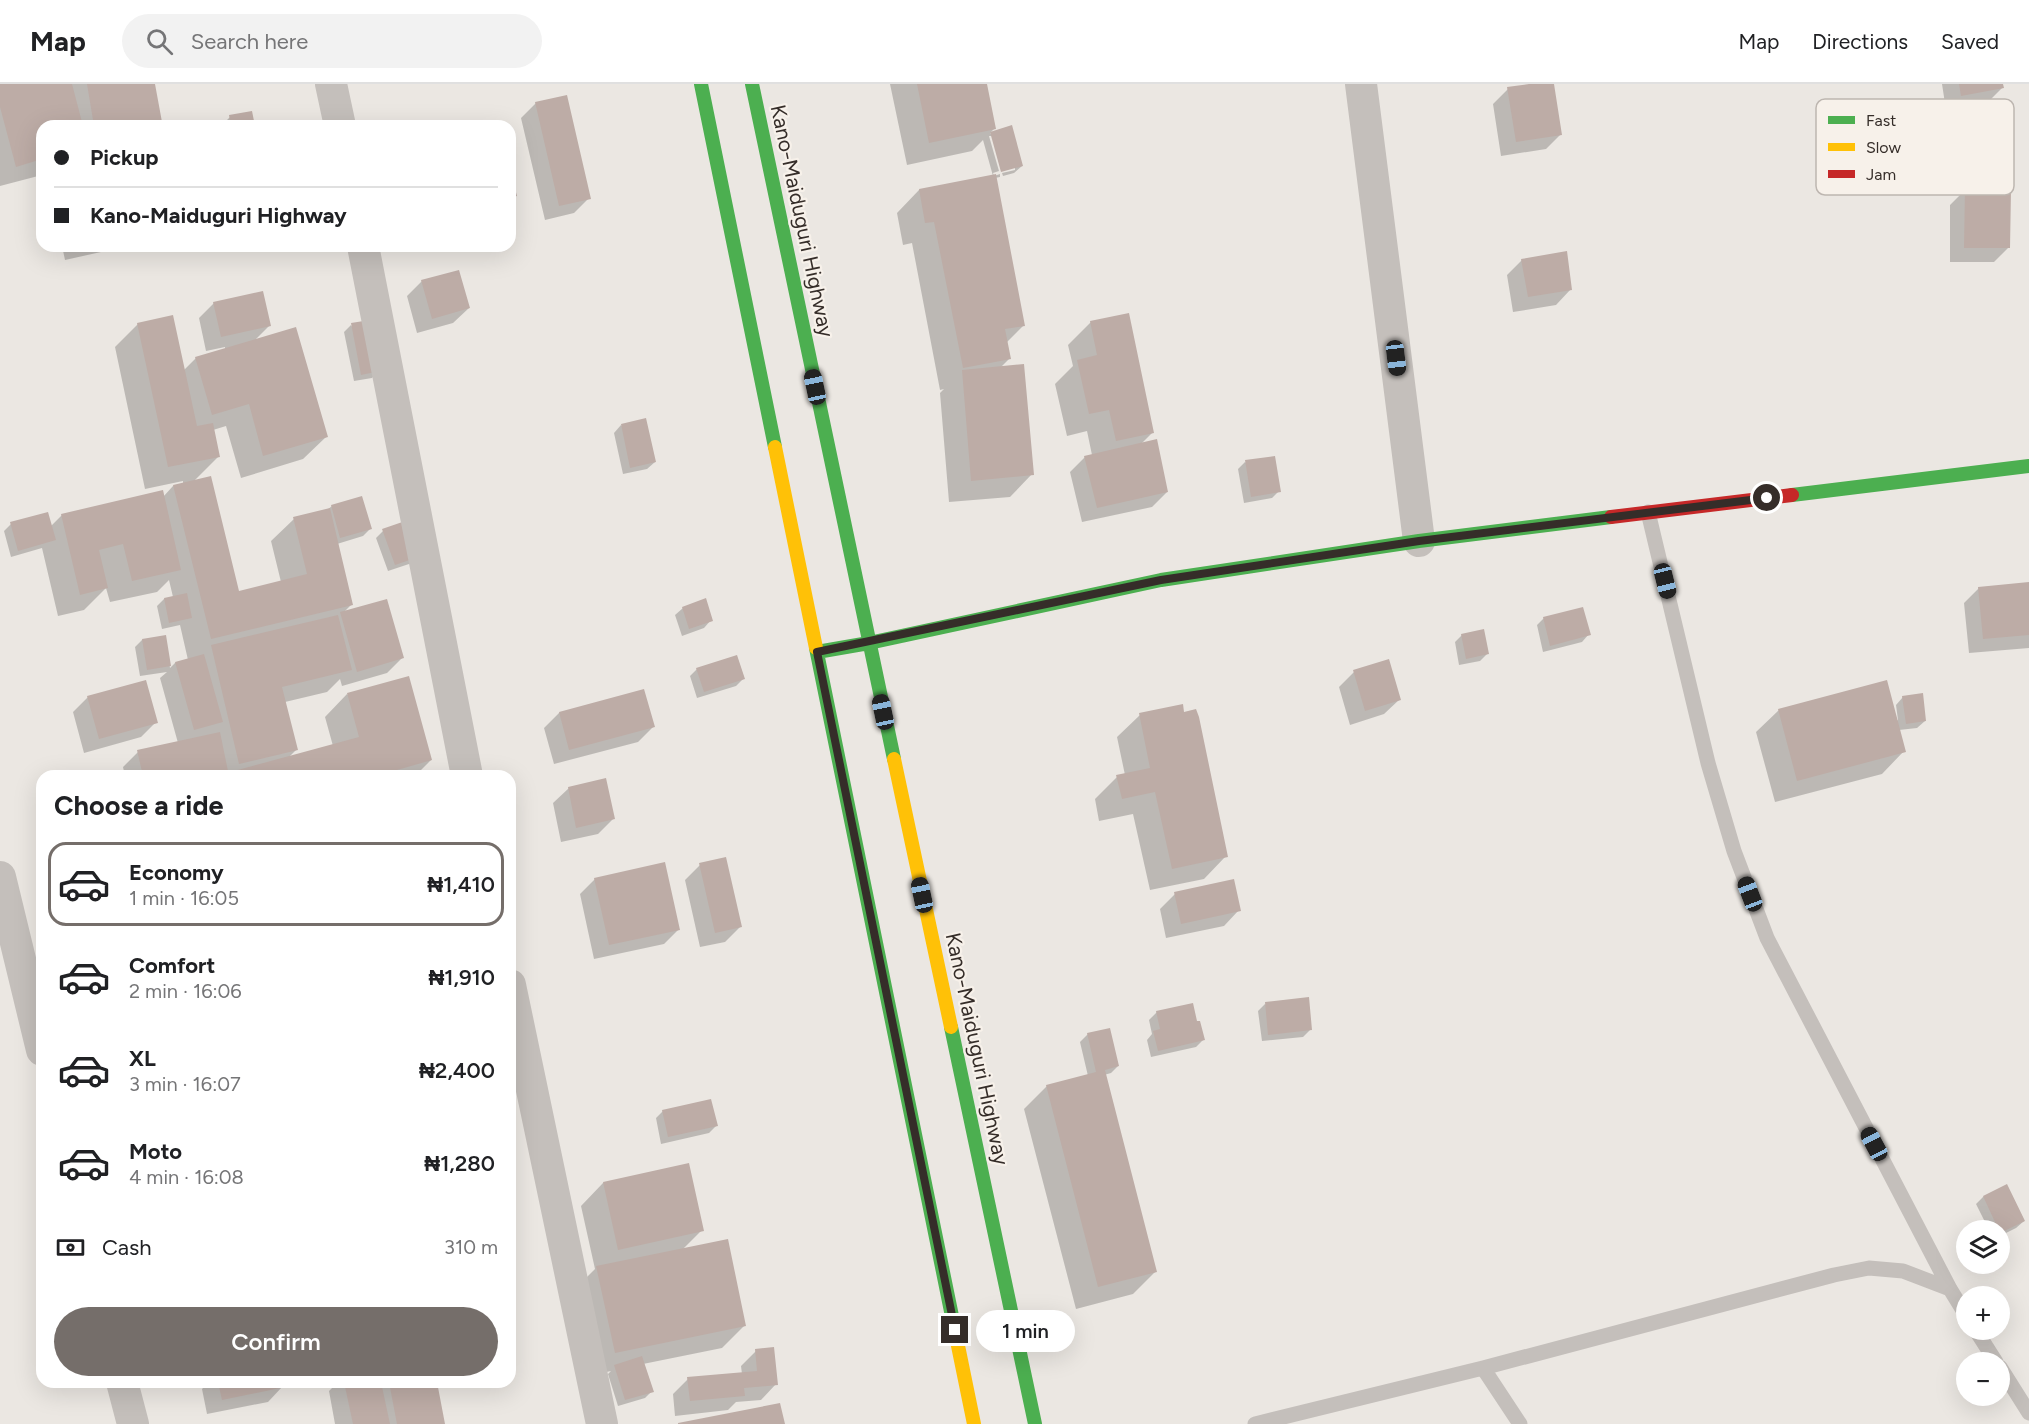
<!DOCTYPE html>
<html lang="en">
<head>
<meta charset="utf-8">
<style>
	:root { --surface:#fff; --page:#f2f2f2; --text:#202124; --muted:#757577; --line:#e0e0e0; --accent:#756e6a }
	body { margin:0; font-family:Figtree,sans-serif; background:var(--page); color:var(--text); height:100vh; display:flex; flex-direction:column; font-size:22px; white-space:nowrap }
	* { box-sizing:border-box; margin:0 }
	p { font-size:20px; color:var(--muted) }
	.icon { flex:none; width:33px; height:33px; fill:none; stroke:currentColor; stroke-width:2; stroke-linecap:round; stroke-linejoin:round }
	.map { position:relative; flex:1; overflow:hidden }
	.panel { position:absolute; left:36px; top:686px; width:480px; height:618px; display:flex; flex-direction:column; background:var(--surface); border-radius:18px; box-shadow:0 6px 24px #0002 }
	.panel>* { flex:none }
	.guide { position:absolute; left:36px; top:36px; width:480px; height:132px; border-radius:18px; box-shadow:0 6px 24px #0002; display:grid; align-content:center; height:132px; padding:0 18px; background:var(--surface) }
	.buttons { position:absolute; left:1956px; top:1136px; display:grid; gap:12px }
	.buttons a { display:grid; place-items:center; width:54px; height:54px; border-radius:50%; background:var(--surface); box-shadow:0 6px 24px #0002; font-size:30px }
	.end { position:absolute; width:27px; height:27px; margin:-14px; border:8px solid #352d29; background:#fff; box-shadow:0 0 0 3px #fff }
	.from { border-radius:50% }
	.bubble { position:absolute; height:42px; border-radius:21px; background:var(--surface); box-shadow:0 6px 24px #0002; font-size:20px; font-weight:600; line-height:42px; text-align:center }
	.car { position:absolute; width:18px; height:36px; margin:-18px -9px; border-radius:8px; box-shadow:0 0 4px 2px #0007; background:linear-gradient(#222 24%,#8ab4d8 0 40%,#222 0 76%,#8ab4d8 0 86%,#222 0) }
	.guide b { display:flex; align-items:center; gap:21px; height:57px; font-size:22px }
	.guide b+b { border-top:2px solid var(--line) }
	.guide i { width:15px; height:15px; background:var(--text) }
	ul { padding:0; list-style:none }
	li { display:flex; align-items:center; gap:18px; height:84px; margin:0 12px 9px; padding:0 6px; border:3px solid transparent; border-radius:18px }
	li div { flex:1 }
	li b { display:block; font-size:22px }
	li em { font-style:normal; font-weight:600 }
	li.selected { border-color:var(--accent) }
	li>.icon { width:54px; height:54px; stroke-width:1.5 }
	h2 { padding:0 18px; font-size:27px; line-height:72px }
	.pay { display:flex; align-items:center; gap:15px; height:66px; padding:0 18px; font-size:22px }
	.pay p { margin-inline-start:auto }
	.primary-button { display:flex; gap:12px; margin-top:auto; padding:12px 18px }
	.primary-button a { flex:1; height:69px; border-radius:36px; background:var(--accent); color:#fff; font-size:24px; font-weight:600; line-height:69px; text-align:center }
	header { display:flex; align-items:center; gap:36px; box-sizing:border-box; height:84px; padding:0 30px; background:var(--surface); border-bottom:2px solid var(--line) }
	header strong { font-size:28px }
	nav { display:flex; gap:33px; margin-inline-start:auto; font-size:21px }
	.search { width:420px; height:54px; background:var(--page); display:flex; align-items:center; gap:15px; box-sizing:border-box; padding:0 21px; border-radius:33px; color:var(--muted); font-size:22px }
	.map>svg:first-child { display:block }
</style>
</head>
<body>
<header>
<strong>Map</strong>
<div class="search"><svg class="icon" aria-label="search" viewBox="0 0 24 24"><circle cx="10" cy="10" r="6"/><path d="M15 15l6 6"/></svg>Search here</div>
<nav><a>Map</a><a>Directions</a><a>Saved</a></nav>
</header>
<div class="map">
<svg width="2029" height="1340" viewBox="0 0 2029 1340">
	<rect width="100%" height="100%" fill="#ebe7e2"/>
	<!-- shadow -->
	<path fill="#0003" d="M0 0H153L160 38 156 42H42V91L0 102Z
		M883 0H985L994 45 990 49 1022 82 1014 89 1003 92 1002 89 1015 86V83L992 52H989L999 87 993 89 994 92 1000 90V93L995 94 1024 241 1006 259 1009 275 1000 284 1032 390 1010 413 949 418 940 309 944 305 940 306 912 159 903 161 897 129 919 106 993 92 983 56 972 67 907 81 890 0Z
		M1539 0H1553L1561 50 1546 65 1501 72 1493 20 1508 5Z
		M1942 0H2002V4L1987 19 1946 26Z
		M536 19 589 114 574 129 545 136 521 34Z
		M230 33 253 42H223V40Z
		M1965 106 2009 163 1994 178H1950V121Z
		M62 162H128L65 176Z
		M1522 176 1571 205 1556 221 1513 228 1507 191Z
		M422 197 469 224 453 239 417 249 407 212Z
		M214 219 269 242 254 257 326 353 303 375 241 394 226 342 213 346 219 372 193 398 238 508 281 498 271 457 294 435 327 426 332 422 370 445 363 452 337 460 352 520 344 528 402 574 387 589 342 602 340 595 327 608 285 618 296 666 287 675 333 662 325 633 347 610 431 676 415 692H125L123 683 138 668 178 659 160 594 167 588 140 592 135 563 142 556 165 552 170 584 175 579 188 576 180 541 162 545 157 522 164 515 173 513 169 496 157 508 110 518 106 504 84 526 58 532 42 464 11 473 4 447 11 440 50 443 62 431 163 413 173 402 183 400V397L145 405 115 263 138 240 183 287 196 274 225 265V263L206 267 199 234Z
		M1091 238 1153 348 1140 361 1167 408 1152 423 1082 438 1070 388 1085 373 1092 371 1087 347 1067 352 1055 300 1073 282 1068 261Z
		M351 241 379 286 372 294 354 297 344 248Z
		M621 341 655 378 647 385 623 390 614 349Z
		M1245 378 1279 407 1272 414 1244 419 1238 385Z
		M383 447 418 477 388 487 376 454Z
		M2029 500V564L1969 569 1964 519 1979 504Z
		M683 524 711 536 704 544 682 552 675 531Z
		M1544 534 1589 550 1582 558 1543 568 1537 541Z
		M1462 551 1487 570 1480 577 1459 581 1455 558Z
		M697 585 743 595 736 602 697 614 690 592Z
		M1354 588 1400 615 1384 630 1350 641 1339 603Z
		M643 607 653 643 638 658 554 680 544 644 559 629Z
		M88 613 156 638 141 653 84 669 73 628Z
		M1903 613 1925 637 1917 644 1899 646 1904 667 1882 690 1775 718 1756 648 1779 626 1896 637 1898 636 1896 621Z
		M1183 630 1226 772 1204 795 1150 806 1133 730 1099 737 1095 715 1117 693 1125 691 1117 653 1140 631Z
		M569 704 613 735 598 750 561 758 553 719Z
		M700 781 740 843 725 858 700 863 685 796Z
		M595 795 679 845 664 860 594 875 580 810Z
		M1175 810 1239 826 1224 842 1166 854 1160 825Z
		M1265 920 1310 946 1303 953 1262 957 1258 927Z
		M1157 928 1203 956 1196 963 1151 973 1147 956 1152 950 1149 936Z
		M1088 950 1118 982 1111 989 1104 991 1155 1188 1133 1210 1076 1225 1024 1025 1047 1002 1088 992 1080 958Z
		M663 1027 716 1042 709 1049 661 1060 656 1034Z
		M688 1081 702 1146 683 1165 745 1241 722 1264 643 1280 652 1307 645 1314 618 1322 608 1290 611 1287 593 1291 574 1206 595 1185 581 1122 603 1099Z
		M2007 1102 2024 1137 2016 1144 2000 1152V1146H1989L1976 1120 1983 1113Z
		M756 1267 776 1300 761 1316 736 1318 728 1326 675 1332 673 1310 688 1295 742 1290 741 1282Z
		M209 1298H282L283 1302 268 1318 207 1330 202 1305Z
		M338 1298H435L444 1340H335L329 1307Z"/>
	<!-- building -->
	<path fill="#bdaca6" d="M0 0H72L83 42H42V75L16 83 0 23Z
		M87 0H155L162 38 141 42H94Z
		M917 0H987L996 45 929 59Z
		M1529 0H1554L1562 51 1516 58 1507 3Z
		M1959 0H2003L2004 4 1961 12Z
		M567 11 591 115 559 122 535 18Z
		M252 27 255 42H231L229 31Z
		M1012 41 1023 82 1001 88 990 48Z
		M510 86 517 112 510 114Z
		M996 90 1025 242 1005 245 1011 275 963 284 934 138 925 139 919 105Z
		M1965 105H2011L2010 164H1964Z
		M1567 167 1572 206 1528 213 1521 175Z
		M459 186 470 224 432 235 421 196Z
		M263 207 271 242 221 253 213 218Z
		M1129 229 1154 349 1116 357 1109 326 1089 330 1077 276 1097 271 1090 237Z
		M173 231 197 342 213 339 220 373 168 383 137 239Z
		M370 236 380 287 361 291 351 239Z
		M296 243 328 353 263 372 249 320 212 331 195 273Z
		M1024 280 1034 391 971 397 962 286Z
		M646 334 656 378 630 384 621 340Z
		M1157 355 1168 408 1097 424 1084 372Z
		M1275 372 1281 408 1251 413 1245 376Z
		M211 392 239 507 307 490 293 433 330 424 353 521 211 555 173 401Z
		M163 406 181 486 132 497 123 460 99 466 108 504 80 511 61 430Z
		M362 412 372 445 340 454 331 421Z
		M48 428 56 456 18 467 10 438Z
		M414 434 427 470 395 481 382 445Z
		M2029 498V551L1983 555 1978 503Z
		M187 509 192 534 169 539 164 514Z
		M706 514 713 537 689 545 682 523Z
		M387 515 404 574 357 588 340 528Z
		M1583 523 1591 551 1550 562 1543 533Z
		M338 531 352 586 282 603 298 666 239 680 211 561Z
		M1484 545 1489 570 1466 575 1461 550Z
		M166 551 171 582 147 586 142 555Z
		M204 570 223 638 194 646 175 578Z
		M737 571 745 595 704 608 696 584Z
		M1389 575 1401 616 1365 627 1353 586Z
		M409 592 432 676 376 692H235L234 687 359 653 347 609Z
		M146 596 158 639 99 655 87 612Z
		M1887 596 1906 668 1797 697 1778 625Z
		M644 605 655 643 569 666 559 628Z
		M1923 609 1926 637 1906 640 1902 612Z
		M1183 620 1184 628 1196 625 1199 633 1228 773 1172 785 1155 708 1122 715 1116 691 1150 684 1139 629Z
		M220 648 229 692H143L137 666Z
		M606 694 615 735 576 744 568 703Z
		M726 773 742 843 715 849 699 779Z
		M665 778 680 846 609 861 594 794Z
		M1234 795 1241 827 1181 840 1174 808Z
		M1309 913 1312 946 1268 951 1265 918Z
		M1193 919 1197 937H1200L1205 956 1158 967 1153 947 1160 945 1156 927Z
		M1110 944 1119 982 1105 986 1157 1188 1098 1203 1046 1001 1096 988 1087 949Z
		M711 1015 718 1042 668 1053 662 1026Z
		M689 1079 704 1147 618 1166 603 1098Z
		M2007 1100 2025 1137 2000 1149 1983 1112Z
		M728 1155 746 1242 615 1269 596 1182Z
		M774 1263 778 1301 744 1304 745 1312 690 1317 687 1293 757 1287 755 1265Z
		M642 1272 654 1308 625 1316 614 1281Z
		M218 1298H284L285 1303 222 1316Z
		M344 1298H381L390 1340H353Z
		M389 1298H437L445 1340H397Z
		M780 1319 785 1340H678V1339Z"/>
	<g fill="none" stroke-linecap="round" stroke-linejoin="round">
		<!-- lane -->
		<path stroke="#c4bfbb" stroke-width="15" d="M1648 428 1708 679 1734 767 1767 854 1950 1205 1966 1231
			M1975 1245 1996 1278
			M2000 1283 2029 1329
			M1483 1284 1520 1340
			M1255 1340 1483 1284 1834 1191 1869 1184 1903 1187 1950 1205"/>
		<!-- street -->
		<path stroke="#c4bfbb" stroke-width="32" d="M331 0 340 42
			M1361 0 1419 457
			M363 162 467 692
			M0 793 42 966
			M510 901 602 1340
			M122 1298 133 1340"/>
		<!-- fast -->
		<path stroke="#4caf50" stroke-width="14" d="M701 0 775 363
			M752 0 894 675
			M1792 411 2029 382
			M816 564 955 1247
			M817 568 869 559 1161 496 1419 457 1611 433
			M951 943 1035 1340"/>
		<!-- slow -->
		<path stroke="#ffc107" stroke-width="14" d="M775 363 816 564
			M894 675 951 943
			M955 1247 974 1340"/>
		<!-- jam -->
		<path stroke="#c62828" stroke-width="14" d="M1611 433 1792 411"/>
	</g>
	<g fill="none" stroke-linecap="round" stroke-linejoin="round">
		<!-- route -->
		<path stroke="#352d29" stroke-width="8" d="M955 1246 817 568 1161 496 1419 457 1767 414"/>
	</g>
	<g text-anchor="middle" stroke-width="4.5" stroke-linejoin="round" paint-order="stroke">
		<!-- street labels -->
		<g font-size="21" fill="#352d29" stroke="#f7f1ea">
			<text transform="translate(802 137) rotate(78)" y="7">Kano-Maiduguri Highway</text>
			<text transform="translate(977 965) rotate(78)" y="7">Kano-Maiduguri Highway</text>
		</g>
	</g>
	<!-- legend -->
	<rect x="1816" y="15" width="198" height="96" rx="9" fill="#f7f1ea" stroke="#bdb6b0" stroke-width="1.5"/>
	<rect x="1828" y="32" width="27" height="8" fill="#4caf50"/>
	<rect x="1828" y="59" width="27" height="8" fill="#ffc107"/>
	<rect x="1828" y="86" width="27" height="8" fill="#c62828"/>
	<g font-size="16" fill="#352d29">
		<text x="1866" y="42">Fast</text>
		<text x="1866" y="69">Slow</text>
		<text x="1866" y="96">Jam</text>
	</g>
</svg>
<div class="buttons">
<a><svg class="icon" aria-label="layers" viewBox="0 0 24 24"><path d="M12 4l9 5-9 5-9-5zM3 14l9 5 9-5"/></svg></a>
<a>+</a>
<a>−</a>
</div>
<i class="end from" style="left:1767px;top:414px"></i>
<i class="end" style="left:955px;top:1246px"></i>
<div class="bubble" style="left:976px;top:1226px;width:99px">1 min</div>
<i class="car" style="left:1396px;top:274px;rotate:173deg"></i>
<i class="car" style="left:815px;top:303px;rotate:348deg"></i>
<i class="car" style="left:1665px;top:497px;rotate:166deg"></i>
<i class="car" style="left:883px;top:628px;rotate:348deg"></i>
<i class="car" style="left:1750px;top:810px;rotate:339deg"></i>
<i class="car" style="left:922px;top:811px;rotate:348deg"></i>
<i class="car" style="left:1874px;top:1060px;rotate:332deg"></i>
<div class="guide">
<b><i class="from"></i>Pickup</b>
<b><i></i>Kano-Maiduguri Highway</b>
</div>
<section class="panel">
<h2>Choose a ride</h2>
<ul>
<li class="selected"><svg class="icon" aria-label="car" viewBox="0 0 24 24"><path d="M5 17H2v-5l4-1 3-4h7l3 4 3 1v5h-3M9 17h6M6 11h13"/><circle cx="7" cy="17" r="2"/><circle cx="17" cy="17" r="2"/></svg><div><b>Economy</b><p>1 min · 16:05</p></div><em>₦1,410</em></li>
<li><svg class="icon" aria-label="car" viewBox="0 0 24 24"><path d="M5 17H2v-5l4-1 3-4h7l3 4 3 1v5h-3M9 17h6M6 11h13"/><circle cx="7" cy="17" r="2"/><circle cx="17" cy="17" r="2"/></svg><div><b>Comfort</b><p>2 min · 16:06</p></div><em>₦1,910</em></li>
<li><svg class="icon" aria-label="car" viewBox="0 0 24 24"><path d="M5 17H2v-5l4-1 3-4h7l3 4 3 1v5h-3M9 17h6M6 11h13"/><circle cx="7" cy="17" r="2"/><circle cx="17" cy="17" r="2"/></svg><div><b>XL</b><p>3 min · 16:07</p></div><em>₦2,400</em></li>
<li><svg class="icon" aria-label="car" viewBox="0 0 24 24"><path d="M5 17H2v-5l4-1 3-4h7l3 4 3 1v5h-3M9 17h6M6 11h13"/><circle cx="7" cy="17" r="2"/><circle cx="17" cy="17" r="2"/></svg><div><b>Moto</b><p>4 min · 16:08</p></div><em>₦1,280</em></li>
</ul>
<div class="pay"><svg class="icon" aria-label="cash" viewBox="0 0 24 24"><path d="M3 7h18v10H3z"/><circle cx="12" cy="12" r="2"/></svg>Cash<p>310 m</p></div>
<div class="primary-button"><a>Confirm</a></div>
</section>
</div>
</body>
</html>
